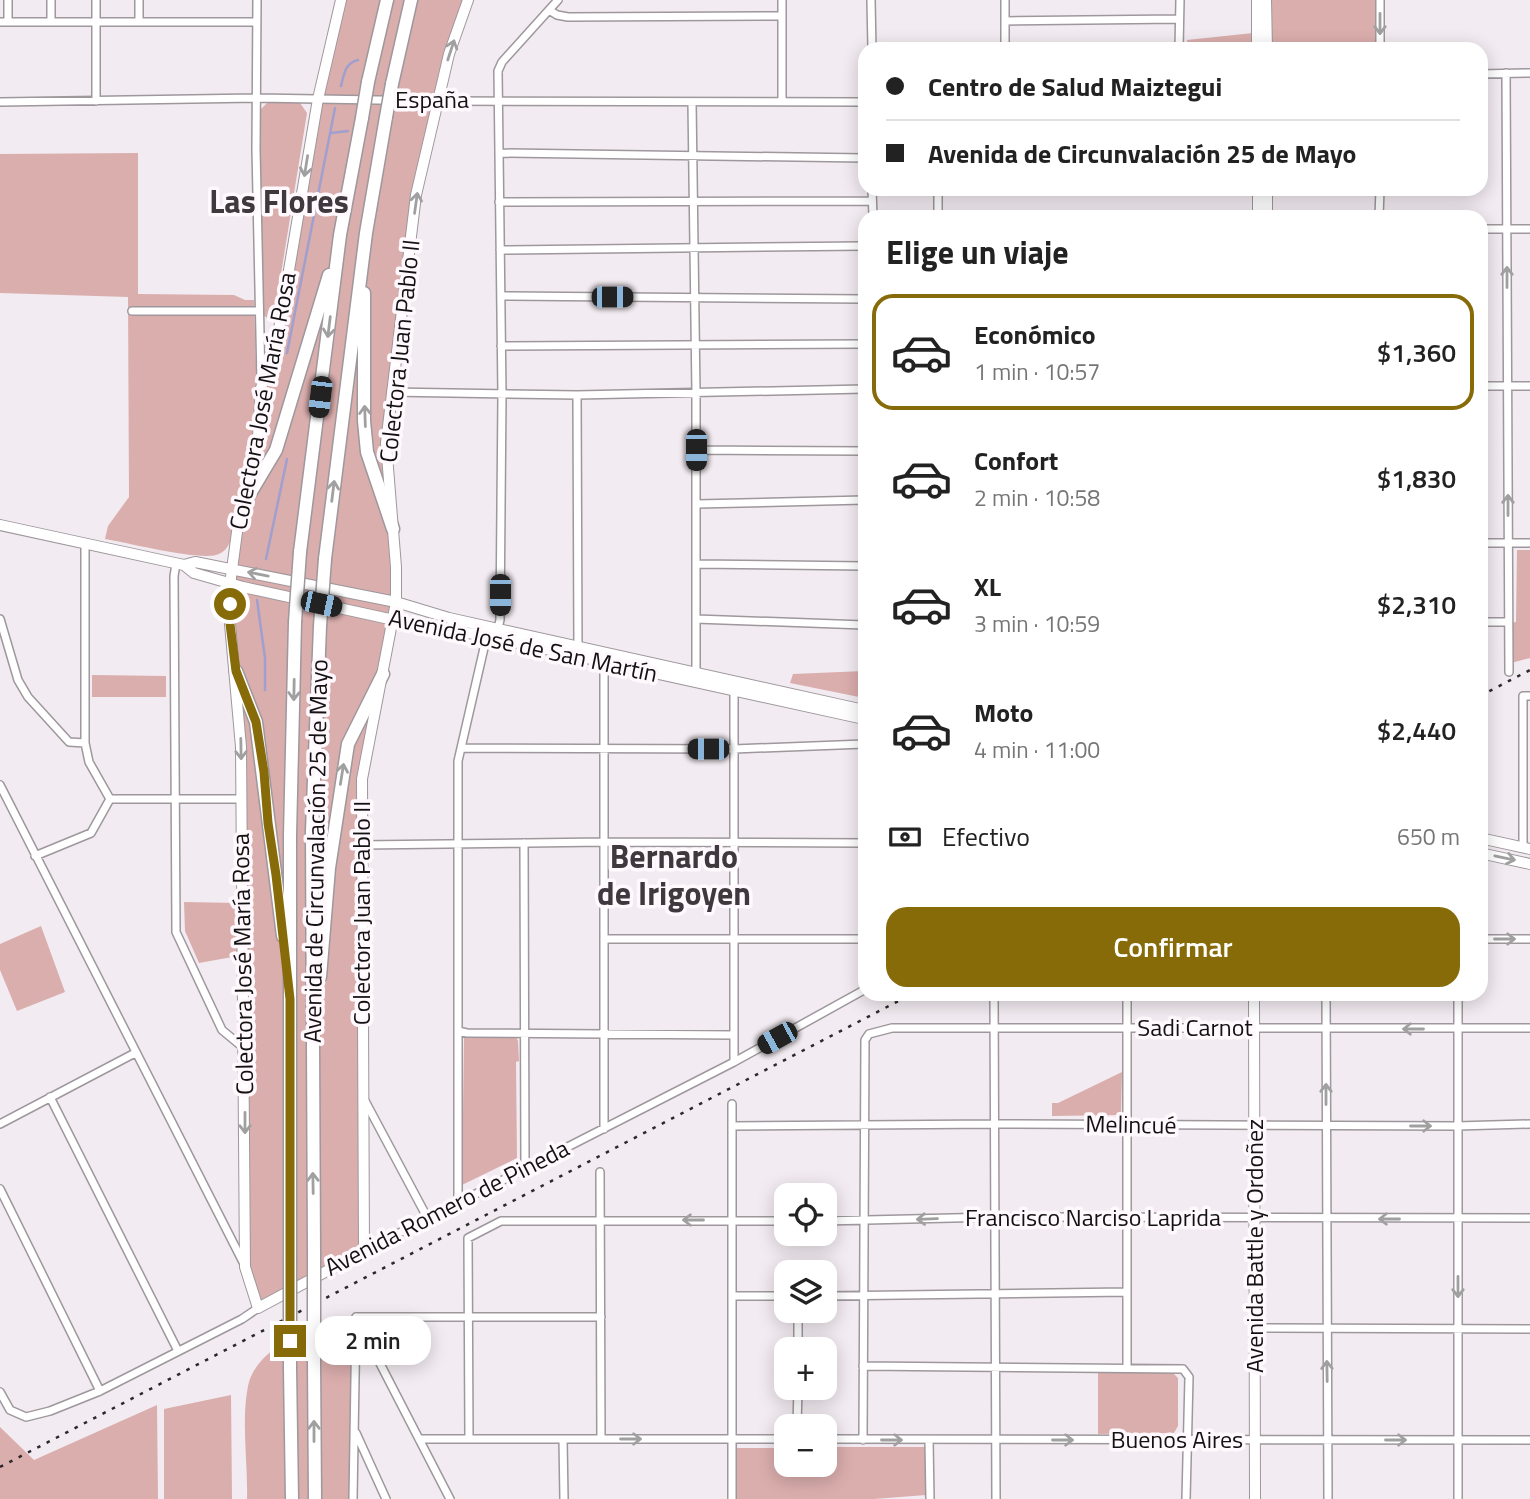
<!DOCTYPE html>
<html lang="es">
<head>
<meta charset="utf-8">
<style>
	:root { --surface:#fff; --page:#f2f2f2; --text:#222; --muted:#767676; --line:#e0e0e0; --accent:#866b08 }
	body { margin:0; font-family:"Titillium Web",sans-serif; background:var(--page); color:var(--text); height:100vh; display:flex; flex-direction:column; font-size:26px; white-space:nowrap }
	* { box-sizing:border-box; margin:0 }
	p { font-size:23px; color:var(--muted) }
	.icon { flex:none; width:38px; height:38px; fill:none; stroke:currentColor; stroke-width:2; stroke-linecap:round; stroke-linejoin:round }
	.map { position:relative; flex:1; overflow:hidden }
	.panel { position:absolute; left:858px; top:210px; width:630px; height:791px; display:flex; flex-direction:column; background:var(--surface); border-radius:21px; box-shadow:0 4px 18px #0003 }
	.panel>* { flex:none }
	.top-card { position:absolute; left:858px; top:42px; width:630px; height:154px; border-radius:21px; box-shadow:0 4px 18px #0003; display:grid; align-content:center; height:154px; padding:0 28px; background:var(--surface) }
	.tools { position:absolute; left:774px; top:1183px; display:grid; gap:14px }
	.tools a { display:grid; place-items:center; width:63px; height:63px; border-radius:14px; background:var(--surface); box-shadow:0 4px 18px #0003; font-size:35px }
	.end { position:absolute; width:32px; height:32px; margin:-16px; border:9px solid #866b08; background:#fff; box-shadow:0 0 0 4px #fff }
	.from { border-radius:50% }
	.bubble { position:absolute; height:49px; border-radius:21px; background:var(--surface); box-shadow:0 4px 18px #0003; font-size:23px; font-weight:600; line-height:49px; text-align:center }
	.car { position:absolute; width:21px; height:42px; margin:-21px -10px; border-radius:9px; box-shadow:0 0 5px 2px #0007; background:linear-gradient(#222 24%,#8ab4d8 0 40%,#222 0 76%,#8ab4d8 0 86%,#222 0) }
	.top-card b { display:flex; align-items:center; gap:24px; height:66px; font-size:26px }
	.top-card b+b { border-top:2px solid var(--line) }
	.top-card i { width:18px; height:18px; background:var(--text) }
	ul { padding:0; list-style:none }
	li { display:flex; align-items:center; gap:21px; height:116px; margin:0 14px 10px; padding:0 14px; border:4px solid transparent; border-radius:21px }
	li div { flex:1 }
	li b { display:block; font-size:26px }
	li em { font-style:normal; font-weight:600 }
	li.on { border-color:var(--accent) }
	li>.icon { width:63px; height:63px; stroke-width:1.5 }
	h2 { padding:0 28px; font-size:32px; line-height:84px }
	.pay { display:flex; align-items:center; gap:18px; height:77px; padding:0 28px; font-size:26px }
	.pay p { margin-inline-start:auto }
	.action { display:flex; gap:14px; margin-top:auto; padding:14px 28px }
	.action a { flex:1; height:80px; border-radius:21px; background:var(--accent); color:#fff; font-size:28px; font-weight:600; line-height:80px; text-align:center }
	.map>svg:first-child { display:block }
</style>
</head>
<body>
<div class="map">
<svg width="1530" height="1499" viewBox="0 0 1530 1499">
	<rect width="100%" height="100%" fill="#f2ebf1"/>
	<!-- green -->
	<path fill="#daaead" d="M341 0H468L449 54 416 195 386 443 396 602 362 779 364 1251 258 1308 245 1267 243 895 230 583 253 470 261 388 279 329Z
		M1266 0H1380V49H1267Z
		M1253 33V49H1187V40Z
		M268 102 300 103 307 113 275 311 271 317 267 318 262 314C259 246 260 177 261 109Z
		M138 153V294L234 295 245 300H254L257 399 253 450 231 540C228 547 224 553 216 555 196 560 129 543 105 539L108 526 129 497 128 297 0 293V154Z
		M1517 550H1530V658L1511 663V623L1516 622Z
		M864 671V698L790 683 793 674Z
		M92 675 166 676V697H92Z
		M184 902 237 903 238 956 199 963 185 931Z
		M41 926 65 992 17 1011 0 970V944Z
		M464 1037H516L518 1041 519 1061 516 1062 517 1158 462 1185Z
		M1122 1072 1121 1115 1052 1116V1103H1058Z
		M356 1317 353 1499H247C248 1462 241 1422 248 1386 257 1344 319 1324 356 1317Z
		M1172 1372 1178 1378V1426L1174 1433 1098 1434V1373Z
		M231 1395 232 1499H164V1409Z
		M157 1405 158 1499H0V1427L34 1460Z
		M824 1447H925L926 1495 874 1499H735L736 1448H786V1465H824Z"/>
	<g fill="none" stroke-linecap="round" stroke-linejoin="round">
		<!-- stream -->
		<path stroke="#a09fce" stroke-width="2.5" d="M341 86C344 74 345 63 358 60
			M331 133 348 131
			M287 353 335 108
			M266 559 287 459
			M257 600 265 658V690"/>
		<defs>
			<path id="street" d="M8 0V22
				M96 0V101
				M257 0 256 149 261 381
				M871 0 872 49
				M1005 0V49
				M549 10 557 15 568 17 782 16
				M1005 21 1179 19
				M0 22H257
				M51 22V0
				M139 22V0
				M1179 49 1180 0
				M1380 49V0
				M1506 73 1509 672
				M1480 74 1530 73
				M0 102 257 98 438 101 864 102
				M692 102 696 393V675
				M782 102V0
				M499 153 864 158
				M872 189 873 217
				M938 189V217
				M499 202 872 201
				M1379 217 1380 189
				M1480 229H1530
				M500 250 864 246
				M501 296 864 299
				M132 311H259
				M501 346 864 344
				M1480 386H1530
				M391 392 577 395 864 389
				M577 395 578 650
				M696 450 864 451
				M697 504 864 500
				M1480 543H1530
				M85 544V743L89 762 110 799
				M176 564 174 576 176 932 222 1030 245 1049
				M696 564 864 566
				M0 619 18 680 28 697 69 742 85 743
				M696 619 864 625
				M1480 622H1508
				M604 662V1129
				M461 748 734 749 864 744
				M0 785 244 1264
				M110 799H241
				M524 843 525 1168
				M361 845 604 842 864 843
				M1523 847V696H1530
				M35 856 91 833 110 799
				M604 939H864
				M1480 939H1530
				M994 994 996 1499
				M1326 994 1328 1499
				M1458 994V1499
				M458 1031 467 1033 734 1035
				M734 1062V688
				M50 1097 178 1351
				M364 1099 428 1219
				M0 1124 135 1053
				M732 1126 995 1124 1457 1126 1530 1124
				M600 1172 601 1439
				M0 1189 100 1391
				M458 1203V761L484 648C488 636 498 633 500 620L502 395 498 71 502 62 558 0
				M824 1221 995 1217 1530 1218
				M364 1251 734 1062 864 990
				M732 1296H786
				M824 1296 1126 1292
				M356 1317H601
				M356 1317 450 1499
				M1254 1328 1530 1329
				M798 1349V1311
				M863 1366 1183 1369 1189 1377 1186 1499
				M1127 1368V994
				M0 1392 10 1410 26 1417 50 1411 100 1391 242 1319 258 1308
				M797 1426 798 1388
				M356 1433 386 1499
				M419 1439H786
				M469 1439 468 1238 501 1221H786
				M563 1439 564 1499
				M824 1439 1530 1440
				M863 1440 865 1040 869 1034 892 1028H1530
				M929 1440 930 1499
				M353 1499 356 1318
				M732 1499V1104"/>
			<path id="secondary" d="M341 0 318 99 279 329 261 388 258 437 253 470 237 532 231 577 230 624 241 747 245 1267 258 1308 364 1251 362 779 396 602V567L386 443 416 195 449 54 468 0
				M1257 0V49
				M1266 0 1267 49
				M1258 189V217
				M1267 189V217
				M0 525 184 565 194 573 243 587 394 620 491 637 864 719
				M184 565 195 562 396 602 449 618 864 710
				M1480 838 1530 849
				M1480 853 1530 864
				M1254 994 1255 1499"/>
			<path id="highway" d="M368 82 387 0
				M392 84 411 0
				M364 293V421L367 452 393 529
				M245 502 276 450 329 275
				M300 552 340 235 362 118
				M325 559 366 233 386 117
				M236 671 256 722 283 936
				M320 977 329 868 348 744 383 674
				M314 1252 312 831 320 626
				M290 1261V835L295 622
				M314 1360 315 1499
				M290 1368 292 1499"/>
		</defs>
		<!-- street casing -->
		<use href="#street" stroke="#9e979c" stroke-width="10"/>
		<!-- secondary casing -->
		<use href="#secondary" stroke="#9e979c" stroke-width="12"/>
		<!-- highway casing -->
		<use href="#highway" stroke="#9e979c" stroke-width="15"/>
		<!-- street -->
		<use href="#street" stroke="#fff" stroke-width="7"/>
		<!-- secondary -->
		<use href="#secondary" stroke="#fff" stroke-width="10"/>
		<!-- highway -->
		<use href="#highway" stroke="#fff" stroke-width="12"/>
		<!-- rail -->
		<path stroke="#2b292a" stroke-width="2.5" stroke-dasharray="3.5 7" stroke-linecap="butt" d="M1480 696 1530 670
			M0 1467 912 994"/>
		<defs>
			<path id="highway-bridge" d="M386 117 392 84
				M362 118 368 82
				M295 622 300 552
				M320 626 325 559
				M314 1360V1252
				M290 1368V1261"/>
		</defs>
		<!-- highway-bridge casing -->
		<use href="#highway-bridge" stroke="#9e979c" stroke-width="15" stroke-linecap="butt"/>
		<!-- highway-bridge -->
		<use href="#highway-bridge" stroke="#fff" stroke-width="12"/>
	</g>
	<!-- one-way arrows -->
	<defs><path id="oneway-shaft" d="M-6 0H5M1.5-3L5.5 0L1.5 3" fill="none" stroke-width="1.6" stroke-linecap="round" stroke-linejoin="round" transform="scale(1.75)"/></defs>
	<g stroke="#a1a0a0">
		<use href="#oneway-shaft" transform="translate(1380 24) rotate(90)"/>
		<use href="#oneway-shaft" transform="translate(451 50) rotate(-72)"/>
		<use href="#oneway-shaft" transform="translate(306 166) rotate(99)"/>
		<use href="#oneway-shaft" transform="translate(416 203) rotate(-82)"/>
		<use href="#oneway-shaft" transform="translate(1507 277) rotate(-90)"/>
		<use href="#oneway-shaft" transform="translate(329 327) rotate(97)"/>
		<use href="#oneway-shaft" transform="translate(365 416) rotate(-92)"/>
		<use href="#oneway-shaft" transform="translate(333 491) rotate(-83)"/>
		<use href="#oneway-shaft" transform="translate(1508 505) rotate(-90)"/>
		<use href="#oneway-shaft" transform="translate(258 574) rotate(-169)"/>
		<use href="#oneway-shaft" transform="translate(294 690) rotate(91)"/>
		<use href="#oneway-shaft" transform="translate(241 749) rotate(89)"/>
		<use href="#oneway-shaft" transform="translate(342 774) rotate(-81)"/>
		<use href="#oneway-shaft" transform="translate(1505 858) rotate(12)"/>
		<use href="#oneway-shaft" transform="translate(1505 939)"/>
		<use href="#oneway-shaft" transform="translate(1413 1029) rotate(180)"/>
		<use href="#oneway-shaft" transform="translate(1326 1094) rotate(-90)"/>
		<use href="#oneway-shaft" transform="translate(245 1123) rotate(90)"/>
		<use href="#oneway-shaft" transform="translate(1421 1126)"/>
		<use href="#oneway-shaft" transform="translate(313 1183) rotate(-91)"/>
		<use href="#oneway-shaft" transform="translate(927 1219) rotate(178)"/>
		<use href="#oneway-shaft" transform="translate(1389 1219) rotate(-180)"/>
		<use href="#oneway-shaft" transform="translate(693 1220) rotate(180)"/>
		<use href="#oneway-shaft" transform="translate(1458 1287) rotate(90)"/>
		<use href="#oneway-shaft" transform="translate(1327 1371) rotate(-91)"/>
		<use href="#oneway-shaft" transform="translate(314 1431) rotate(-90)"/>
		<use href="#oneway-shaft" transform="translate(631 1439)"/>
		<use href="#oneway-shaft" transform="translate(892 1440)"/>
		<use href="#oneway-shaft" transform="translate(1063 1440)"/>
		<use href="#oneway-shaft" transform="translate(1396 1440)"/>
	</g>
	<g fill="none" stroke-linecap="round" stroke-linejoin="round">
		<!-- route -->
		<path stroke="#866b08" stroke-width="9" d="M230 604V624L236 671 256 722 264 772 268 823 276 875 290 999V1341"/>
	</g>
	<g text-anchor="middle" stroke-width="7" stroke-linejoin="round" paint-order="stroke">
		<!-- street labels -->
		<g font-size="24" fill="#131112" stroke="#fff9fe">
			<text x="432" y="108">España</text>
			<text transform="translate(400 351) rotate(-84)" y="8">Colectora Juan Pablo II</text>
			<text transform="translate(263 401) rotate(-79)" y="8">Colectora José María Rosa</text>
			<text transform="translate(523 646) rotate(12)" y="8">Avenida José de San Martín</text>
			<text transform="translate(316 851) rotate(-89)" y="8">Avenida de Circunvalación 25 de Mayo</text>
			<text transform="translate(362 913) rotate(-90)" y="8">Colectora Juan Pablo II</text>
			<text transform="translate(243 964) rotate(-91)" y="8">Colectora José María Rosa</text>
			<text x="1195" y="1036">Sadi Carnot</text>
			<text transform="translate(1131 1125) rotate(1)" y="8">Melincué</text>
			<text transform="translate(447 1208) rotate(-27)" y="8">Avenida Romero de Pineda</text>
			<text x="1093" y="1226">Francisco Narciso Laprida</text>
			<text transform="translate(1255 1246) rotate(-90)" y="8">Avenida Battle y Ordoñez</text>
			<text x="1177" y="1448">Buenos Aires</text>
		</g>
		<!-- district labels -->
		<g font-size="32" font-weight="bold" fill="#3f393e" stroke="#fff9fe">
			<text x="279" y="213">Las Flores</text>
			<text x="674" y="868">Bernardo<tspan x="674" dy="37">de Irigoyen</tspan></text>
		</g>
	</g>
</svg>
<div class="tools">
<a><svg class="icon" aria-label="locate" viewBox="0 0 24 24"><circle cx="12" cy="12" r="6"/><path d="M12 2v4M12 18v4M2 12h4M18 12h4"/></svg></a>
<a><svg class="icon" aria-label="layers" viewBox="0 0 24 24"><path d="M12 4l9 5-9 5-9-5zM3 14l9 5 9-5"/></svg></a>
<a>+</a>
<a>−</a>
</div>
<i class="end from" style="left:230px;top:604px"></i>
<i class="end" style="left:290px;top:1341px"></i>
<div class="bubble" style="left:315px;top:1316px;width:116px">2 min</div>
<i class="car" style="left:612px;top:297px;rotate:90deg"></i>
<i class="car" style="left:320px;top:397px;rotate:187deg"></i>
<i class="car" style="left:696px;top:450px;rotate:180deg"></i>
<i class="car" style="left:500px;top:595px;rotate:180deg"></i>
<i class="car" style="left:321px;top:604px;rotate:102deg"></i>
<i class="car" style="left:708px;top:749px;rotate:270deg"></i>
<i class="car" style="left:777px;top:1038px;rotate:241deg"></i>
<div class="top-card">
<b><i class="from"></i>Centro de Salud Maiztegui</b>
<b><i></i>Avenida de Circunvalación 25 de Mayo</b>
</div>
<section class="panel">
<h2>Elige un viaje</h2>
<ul>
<li class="on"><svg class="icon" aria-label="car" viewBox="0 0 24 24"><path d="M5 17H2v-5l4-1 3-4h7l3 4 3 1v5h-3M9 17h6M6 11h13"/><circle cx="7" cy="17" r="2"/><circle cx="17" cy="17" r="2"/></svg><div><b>Económico</b><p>1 min · 10:57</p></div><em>$1,360</em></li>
<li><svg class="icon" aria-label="car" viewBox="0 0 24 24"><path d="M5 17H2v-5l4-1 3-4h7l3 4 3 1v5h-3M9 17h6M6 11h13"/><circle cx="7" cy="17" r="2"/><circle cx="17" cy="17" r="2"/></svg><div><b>Confort</b><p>2 min · 10:58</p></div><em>$1,830</em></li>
<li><svg class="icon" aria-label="car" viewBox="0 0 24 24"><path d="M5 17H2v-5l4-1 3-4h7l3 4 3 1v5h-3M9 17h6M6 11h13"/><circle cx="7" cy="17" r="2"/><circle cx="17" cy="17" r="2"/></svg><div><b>XL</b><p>3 min · 10:59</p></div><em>$2,310</em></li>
<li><svg class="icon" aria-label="car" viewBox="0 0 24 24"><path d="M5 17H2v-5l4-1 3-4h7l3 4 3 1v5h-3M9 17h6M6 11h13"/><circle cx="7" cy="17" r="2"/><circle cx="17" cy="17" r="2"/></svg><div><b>Moto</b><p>4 min · 11:00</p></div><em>$2,440</em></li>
</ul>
<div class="pay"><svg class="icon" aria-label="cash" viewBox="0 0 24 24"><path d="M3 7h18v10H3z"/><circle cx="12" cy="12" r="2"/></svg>Efectivo<p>650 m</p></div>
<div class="action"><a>Confirmar</a></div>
</section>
</div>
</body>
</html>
